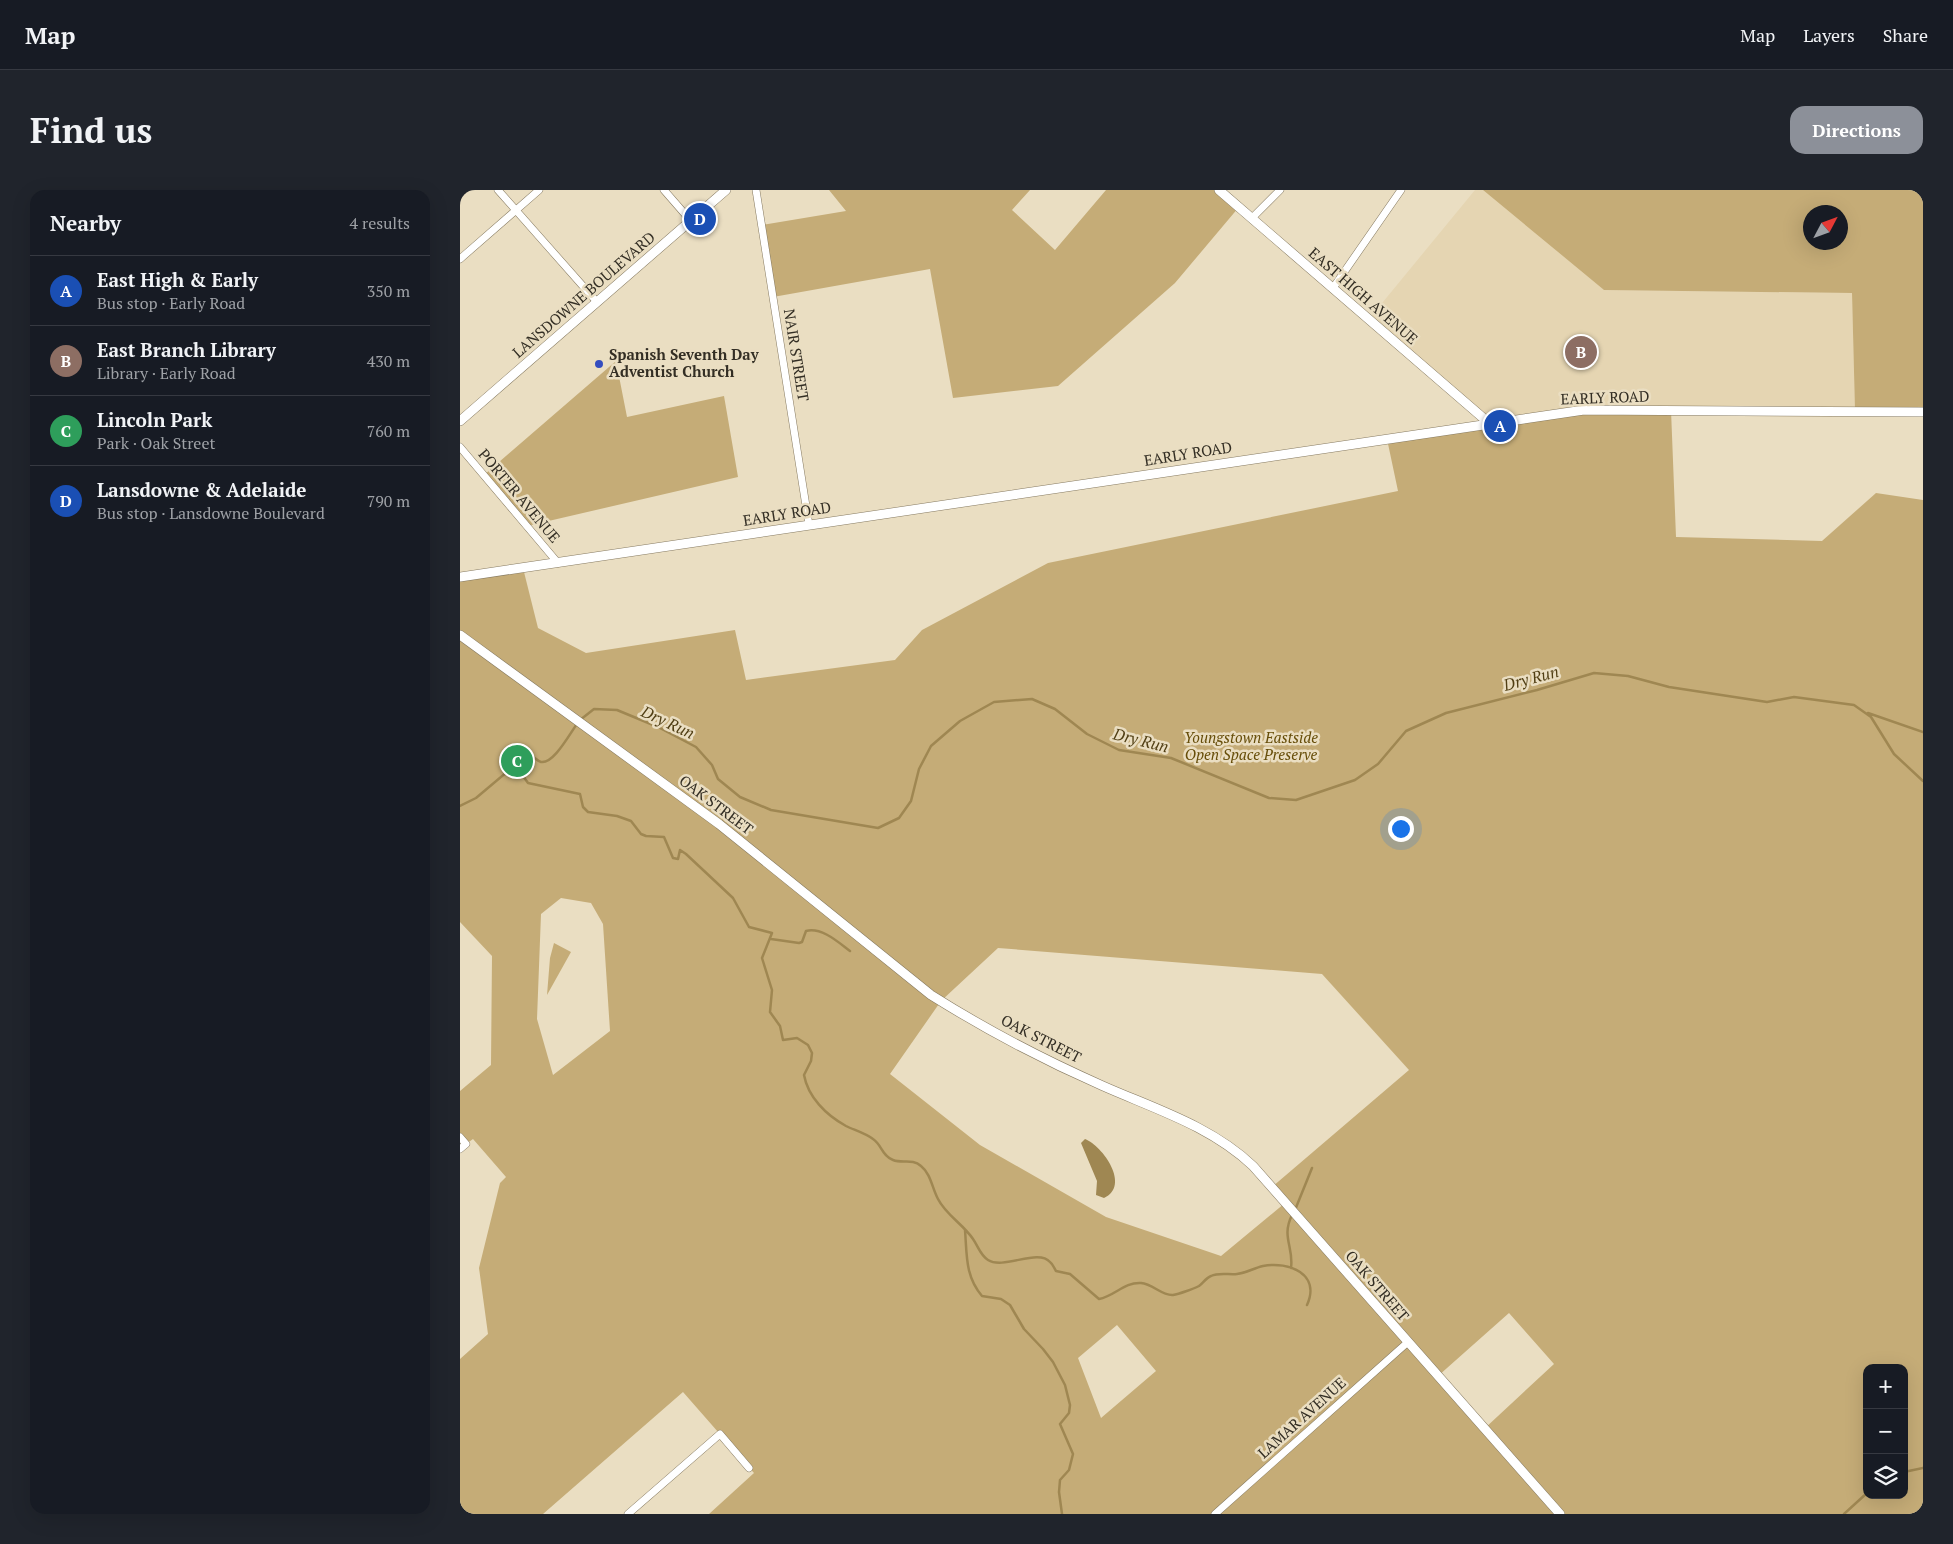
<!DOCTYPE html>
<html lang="en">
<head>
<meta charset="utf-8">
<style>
  :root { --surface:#171b24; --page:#20242c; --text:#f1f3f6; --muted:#9ea1a6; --line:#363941; --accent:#8c9099 }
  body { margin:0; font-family:"PT Serif",serif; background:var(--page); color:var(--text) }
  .controls { position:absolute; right:15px; bottom:15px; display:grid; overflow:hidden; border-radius:10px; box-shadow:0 5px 20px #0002 }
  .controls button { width:45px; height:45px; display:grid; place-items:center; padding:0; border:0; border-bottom:1px solid var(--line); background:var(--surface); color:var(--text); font:25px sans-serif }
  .compass { position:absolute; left:1343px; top:15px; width:45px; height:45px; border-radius:50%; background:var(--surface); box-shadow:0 5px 20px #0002; rotate:49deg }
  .you { position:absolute; left:940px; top:638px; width:18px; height:18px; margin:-12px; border:4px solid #fff; border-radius:50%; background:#1a73e8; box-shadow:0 0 0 8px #1a73e833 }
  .badge { display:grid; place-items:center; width:32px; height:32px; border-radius:50%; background:var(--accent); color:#fff; font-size:16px; font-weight:700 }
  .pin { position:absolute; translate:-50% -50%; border:2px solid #fff; box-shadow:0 1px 5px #0006 }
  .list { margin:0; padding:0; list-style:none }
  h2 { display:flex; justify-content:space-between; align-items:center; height:65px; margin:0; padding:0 20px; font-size:21px }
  h2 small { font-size:16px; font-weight:400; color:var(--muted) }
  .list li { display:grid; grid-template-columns:32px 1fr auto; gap:15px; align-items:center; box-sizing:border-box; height:70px; padding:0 20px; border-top:1px solid var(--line) }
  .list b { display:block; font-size:19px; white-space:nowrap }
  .list p { margin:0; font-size:16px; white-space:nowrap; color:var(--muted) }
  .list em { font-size:16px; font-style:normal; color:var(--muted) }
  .icon { flex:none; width:28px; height:28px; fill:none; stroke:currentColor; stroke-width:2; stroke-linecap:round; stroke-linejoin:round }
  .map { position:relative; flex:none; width:1463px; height:1324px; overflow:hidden; border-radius:15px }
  header { display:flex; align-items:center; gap:30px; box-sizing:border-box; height:70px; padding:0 25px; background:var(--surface); border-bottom:1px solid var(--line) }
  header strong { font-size:24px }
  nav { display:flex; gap:28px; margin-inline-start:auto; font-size:18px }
  .intro { display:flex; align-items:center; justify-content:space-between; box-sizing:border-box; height:120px; padding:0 30px }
  h1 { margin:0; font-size:35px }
  .button { padding:12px 22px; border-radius:15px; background:var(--accent); color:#fff; font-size:18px; font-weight:700 }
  main { display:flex; gap:30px; padding:0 30px }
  aside { flex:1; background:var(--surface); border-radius:15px; box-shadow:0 5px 20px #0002 }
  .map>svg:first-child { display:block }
  .built { fill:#e5d5b2 }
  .green { fill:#c5ac77; fill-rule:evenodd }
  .water { fill:#9f8752 }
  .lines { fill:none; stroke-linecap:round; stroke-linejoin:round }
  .stream { stroke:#9f8752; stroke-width:2.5 }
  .minor-casing { stroke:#867a61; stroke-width:8 }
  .tertiary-casing { stroke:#867a61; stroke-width:10 }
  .minor { stroke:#fff; stroke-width:7 }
  .tertiary { stroke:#fff; stroke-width:9 }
  .poi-dot { fill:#344dbf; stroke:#eadec2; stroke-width:2 }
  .labels { text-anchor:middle; stroke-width:5; stroke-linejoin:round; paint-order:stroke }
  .street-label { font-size:15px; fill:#332e24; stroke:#eadec2 }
  .poi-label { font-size:15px; font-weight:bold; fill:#332e24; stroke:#eadec2; text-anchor:start }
  .park-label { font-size:15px; font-style:italic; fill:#664d08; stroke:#eadec2 }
  .water-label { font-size:16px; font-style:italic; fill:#513f14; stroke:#eadec2 }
</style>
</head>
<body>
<header>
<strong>Map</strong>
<nav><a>Map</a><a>Layers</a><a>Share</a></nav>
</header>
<div class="intro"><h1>Find us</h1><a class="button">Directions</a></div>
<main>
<aside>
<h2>Nearby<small>4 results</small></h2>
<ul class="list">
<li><span class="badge" style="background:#1a4fb4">A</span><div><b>East High &amp; Early</b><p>Bus stop · Early Road</p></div><em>350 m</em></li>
<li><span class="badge" style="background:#8d6e63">B</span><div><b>East Branch Library</b><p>Library · Early Road</p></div><em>430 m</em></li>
<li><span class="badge" style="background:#2e9e5b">C</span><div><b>Lincoln Park</b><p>Park · Oak Street</p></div><em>760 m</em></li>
<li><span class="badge" style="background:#1a4fb4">D</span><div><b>Lansdowne &amp; Adelaide</b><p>Bus stop · Lansdowne Boulevard</p></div><em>790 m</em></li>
</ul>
</aside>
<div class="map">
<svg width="1463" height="1324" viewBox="0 0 1463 1324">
  <rect width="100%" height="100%" fill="#eadec2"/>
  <path class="built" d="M 1015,0 L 1023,0 L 1144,100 L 1392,103 L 1395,221 L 1137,219 L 1029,233 L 909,129 Z"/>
  <path class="green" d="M 369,0 L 570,0 L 552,20 L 595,60 L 646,0 L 759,0 L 779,17 L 715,93 L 598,196 L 493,208 L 470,79 L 313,107 L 302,35 L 386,21 Z
    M 1023,0 L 1463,0 L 1463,222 L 1395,221 L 1392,103 L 1144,100 ZM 1350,22 L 1380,22 L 1380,52 L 1350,52 Z
    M 156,171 L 167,227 L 264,206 L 278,287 L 67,336 L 24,285 Z
    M 1211,220 L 1216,347 L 1362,351 L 1416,303 L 1463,310 L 1463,1324 L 249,1324 L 294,1283 L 223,1202 L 83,1324 L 0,1324 L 0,1169 L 28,1144 L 19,1078 L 40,993 L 46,987 L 13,949 L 6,954 L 0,947 L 0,901 L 31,875 L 32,766 L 0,732 L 0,387 L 63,378 L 78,438 L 126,463 L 275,440 L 286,490 L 435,470 L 462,440 L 588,373 L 938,301 L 927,249 L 1104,222 ZM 101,708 L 131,713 L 143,734 L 150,841 L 93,885 L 77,829 L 81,724 ZM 538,758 L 862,784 L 949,880 L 812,997 L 825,1013 L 761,1066 L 646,1027 L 520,955 L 430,884 L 481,811 ZM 1049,1123 L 1094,1174 L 1024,1239 L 978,1186 ZM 657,1135 L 696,1181 L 641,1228 L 618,1168 ZM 1407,1178 L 1444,1178 L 1444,1305 L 1407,1305 Z
    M 94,753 L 111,762 L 87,805 L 90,768 Z"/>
  <path class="water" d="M 625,949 C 643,956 671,996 644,1008 L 636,1005 L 637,991 L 621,953 Z"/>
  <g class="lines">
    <path class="stream" d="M 1408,523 L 1463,542
      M 120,530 L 134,519 L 157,520 L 198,537 L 236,557 L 252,575 L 258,589 L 280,607 L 311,620 L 418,638 L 439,628 L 451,611 L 459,579 L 471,556 L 500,531 L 534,512 L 572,509 L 595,519 L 627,544 L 659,560 L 711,568 L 809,608 L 836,610 L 895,590 L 918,574 L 946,541 L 986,523 L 1077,500 L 1134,483 L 1168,486 L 1209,497 L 1307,512 L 1334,507 L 1394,515 L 1411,527 L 1434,564 L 1463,591
      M 56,576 L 68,593 L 120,604 L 123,617 L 128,622 L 157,626 L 171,631 L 181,644 L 186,646 L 204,647 L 213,668 L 218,669 L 220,660 L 226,664 L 273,708 L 289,737 L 312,743 L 302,768 L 312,800 L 310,822 L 320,836 L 323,850 L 337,848 L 348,855 L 352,863 L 351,871 L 344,885 C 348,907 366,925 386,936 C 394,940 405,943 413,949 C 422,955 422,966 433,970 C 443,974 452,968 461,976 C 471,984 472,998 478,1009 C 486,1025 503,1034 513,1049 C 518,1056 520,1065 528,1070 C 544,1080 578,1058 590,1072 C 593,1074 594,1078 596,1081 L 610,1084 L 639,1109 C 655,1106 664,1092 681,1093 C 693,1094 702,1106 713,1105 C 719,1104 733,1099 739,1096 C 743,1093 746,1088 751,1086 C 759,1082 769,1085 777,1084 C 786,1083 794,1078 803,1076 C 829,1071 861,1084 847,1115
      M 0,616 L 16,608 L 54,576 L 71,566 C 75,567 77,571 81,572 C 94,574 110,543 117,534
      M 311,749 L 339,753 L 342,752 L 346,741 C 362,737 378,752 390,761
      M 835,1020 L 852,978
      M 505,1040 C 507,1065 505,1086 522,1106 L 541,1109 L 550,1115 L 564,1139 L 583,1159 L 593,1172 L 605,1195 L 610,1215 L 609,1223 L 600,1234 L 613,1264 L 609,1280 L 600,1290 L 599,1302 L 602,1324
      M 831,1078 C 834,1057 821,1047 832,1025
      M 1444,1282 L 1463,1278
      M 1384,1324 L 1407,1303"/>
    <defs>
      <path id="minor" d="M 38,0 L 137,112
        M 204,0 L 231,31
        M 296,0 L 349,335
        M 792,28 L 820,0
        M 0,69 L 79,0
        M 873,98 L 941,0
        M 0,257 L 98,373
        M 0,947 L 6,954 L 0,959
        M 168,1324 L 260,1244 L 289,1278
        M 755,1324 L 948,1152"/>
      <path id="tertiary" d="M 759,0 L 1029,233
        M 0,231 L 266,0
        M 0,387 L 1124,220 L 1463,222
        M 0,445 L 259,634 L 471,805 C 525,839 584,870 643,896 C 695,919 751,936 793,976 L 1100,1324"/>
    </defs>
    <use href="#minor" class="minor-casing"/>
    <use href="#tertiary" class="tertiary-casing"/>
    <use href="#minor" class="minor"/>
    <use href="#tertiary" class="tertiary"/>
  </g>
  <circle class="poi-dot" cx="139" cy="174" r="5"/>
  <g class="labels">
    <g class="street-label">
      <text transform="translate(124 105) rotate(-41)" y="5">LANSDOWNE BOULEVARD</text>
      <text transform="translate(903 106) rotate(41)" y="5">EAST HIGH AVENUE</text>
      <text transform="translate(336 165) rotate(81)" y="5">NAIR STREET</text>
      <text transform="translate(1145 208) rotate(-2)" y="5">EARLY ROAD</text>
      <text transform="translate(728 264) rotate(-9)" y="5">EARLY ROAD</text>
      <text transform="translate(59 306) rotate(50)" y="5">PORTER AVENUE</text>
      <text transform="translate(327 324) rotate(-9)" y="5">EARLY ROAD</text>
      <text transform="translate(256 615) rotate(37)" y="5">OAK STREET</text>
      <text transform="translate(581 849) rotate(27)" y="5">OAK STREET</text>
      <text transform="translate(917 1096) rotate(49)" y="5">OAK STREET</text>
      <text transform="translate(842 1228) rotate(-42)" y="5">LAMAR AVENUE</text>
    </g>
    <g class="poi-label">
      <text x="149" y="170">Spanish Seventh Day<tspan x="149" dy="17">Adventist Church</tspan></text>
    </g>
    <g class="park-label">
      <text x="791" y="553">Youngstown Eastside<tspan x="791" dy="17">Open Space Preserve</tspan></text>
    </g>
    <g class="water-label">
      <text transform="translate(1071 488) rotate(-15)" y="6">Dry Run</text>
      <text transform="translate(208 532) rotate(25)" y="6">Dry Run</text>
      <text transform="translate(681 550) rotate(14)" y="6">Dry Run</text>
    </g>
  </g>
</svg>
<div class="controls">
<button>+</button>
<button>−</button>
<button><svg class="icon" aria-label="layers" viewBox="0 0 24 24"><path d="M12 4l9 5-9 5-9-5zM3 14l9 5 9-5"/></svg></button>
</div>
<svg class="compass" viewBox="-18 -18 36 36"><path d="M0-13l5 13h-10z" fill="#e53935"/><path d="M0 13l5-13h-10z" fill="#9ea1a6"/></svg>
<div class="you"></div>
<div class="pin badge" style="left:1040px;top:236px;background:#1a4fb4">A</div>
<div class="pin badge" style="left:1121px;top:162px;background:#8d6e63">B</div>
<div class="pin badge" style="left:57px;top:571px;background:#2e9e5b">C</div>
<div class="pin badge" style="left:240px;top:29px;background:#1a4fb4">D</div>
</div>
</main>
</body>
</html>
